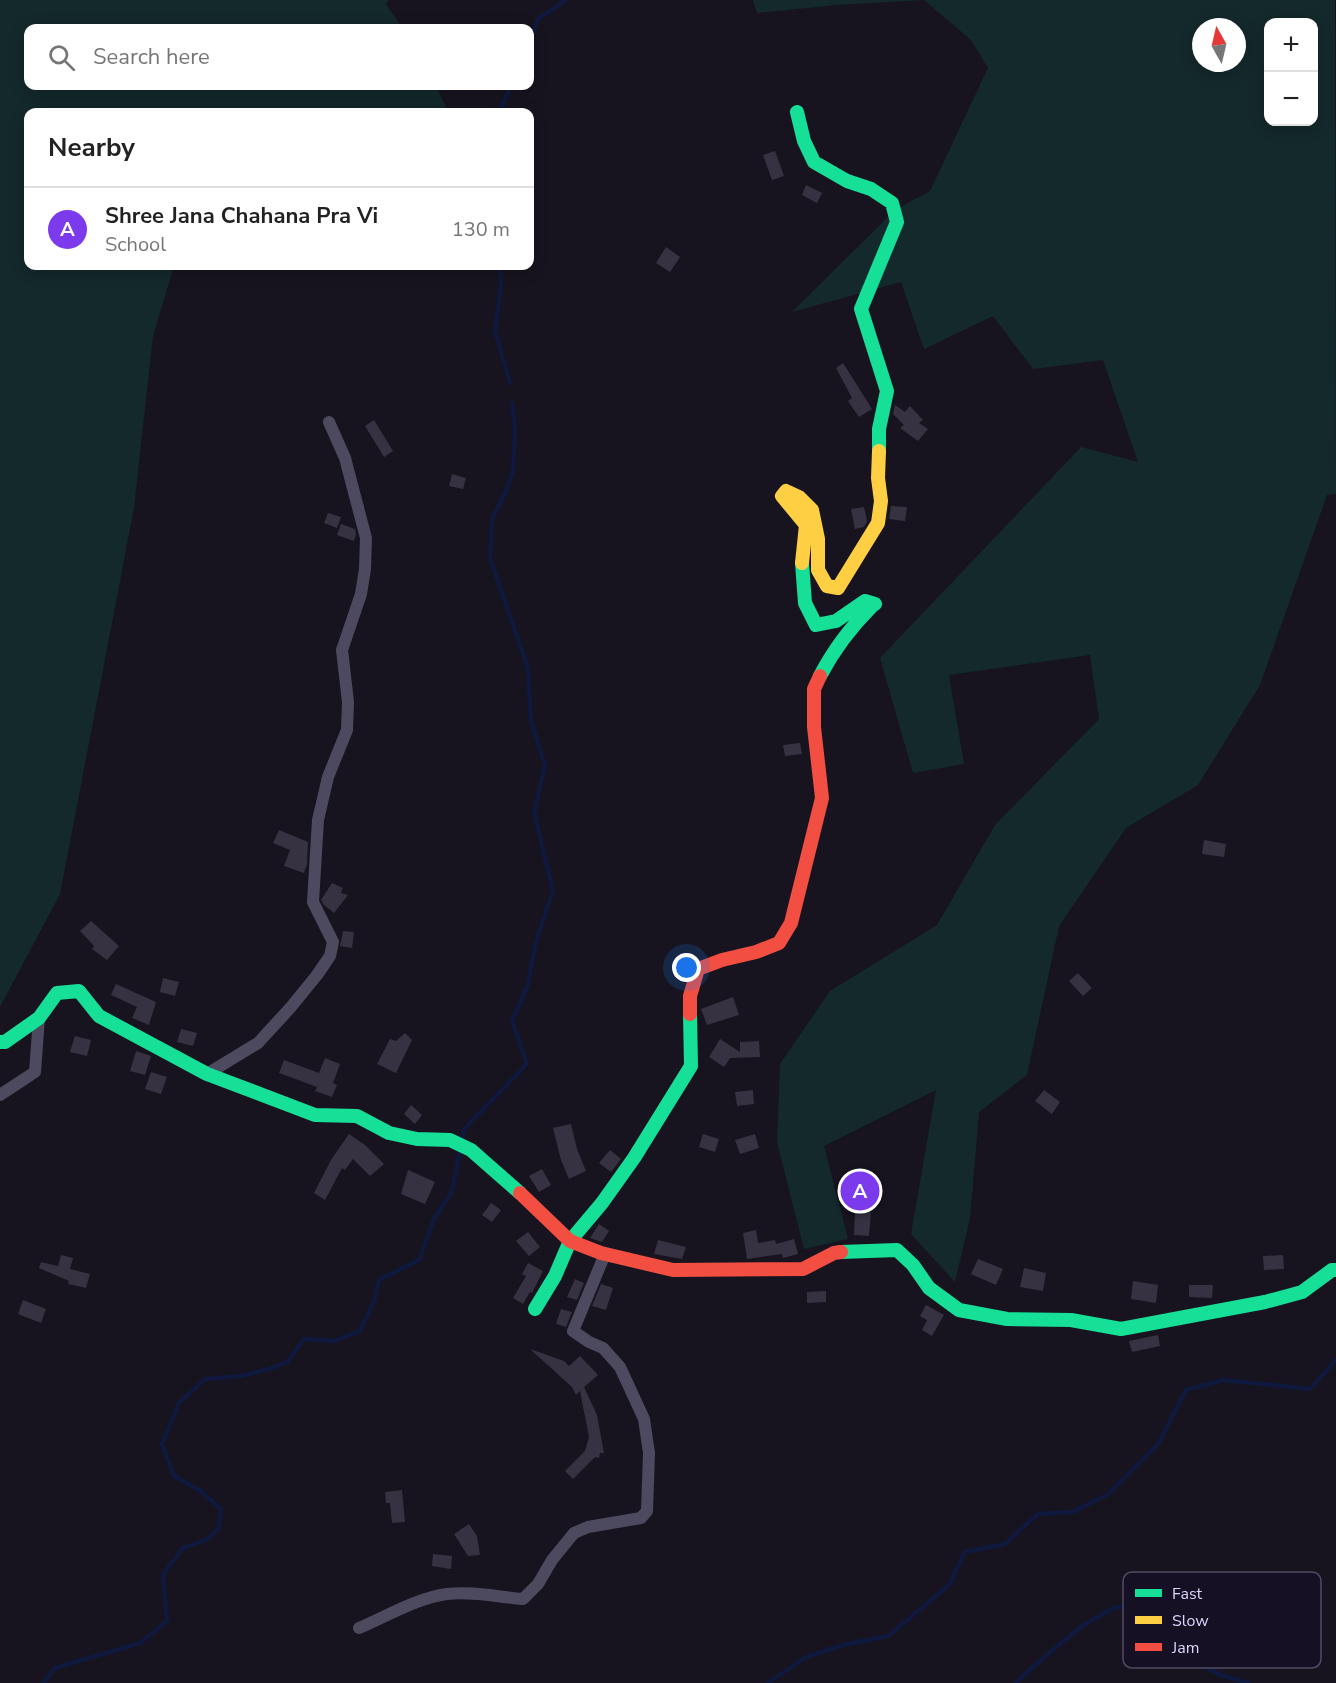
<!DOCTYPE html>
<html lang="en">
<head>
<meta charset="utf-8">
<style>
  :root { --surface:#fff; --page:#f2f2f2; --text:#222; --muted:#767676; --line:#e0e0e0; --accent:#7c3aed }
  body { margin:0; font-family:"Nunito Sans",sans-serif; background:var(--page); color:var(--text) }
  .controls { position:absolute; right:18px; top:18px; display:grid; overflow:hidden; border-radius:12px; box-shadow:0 3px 15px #0003 }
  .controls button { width:54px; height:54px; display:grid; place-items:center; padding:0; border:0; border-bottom:2px solid var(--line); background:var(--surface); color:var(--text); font:30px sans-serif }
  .compass { position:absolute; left:1192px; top:18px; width:54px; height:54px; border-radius:50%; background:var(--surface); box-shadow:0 3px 15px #0003; rotate:352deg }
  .you { position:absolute; left:687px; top:968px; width:21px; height:21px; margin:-15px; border:4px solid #fff; border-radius:50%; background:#1a73e8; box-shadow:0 0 0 9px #1a73e833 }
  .badge { display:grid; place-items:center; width:39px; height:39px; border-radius:50%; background:var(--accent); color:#fff; font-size:20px; font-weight:700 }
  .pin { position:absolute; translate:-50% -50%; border:3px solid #fff; box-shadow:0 2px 6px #0006 }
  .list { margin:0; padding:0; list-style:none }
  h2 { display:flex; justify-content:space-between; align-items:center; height:78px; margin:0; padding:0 24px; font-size:26px }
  h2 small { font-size:20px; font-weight:400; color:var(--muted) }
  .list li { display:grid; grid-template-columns:39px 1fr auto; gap:18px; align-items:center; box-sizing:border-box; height:84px; padding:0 24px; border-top:2px solid var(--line) }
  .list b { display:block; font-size:22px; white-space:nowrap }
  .list p { margin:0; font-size:20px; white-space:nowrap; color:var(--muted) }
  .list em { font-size:20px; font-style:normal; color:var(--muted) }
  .icon { flex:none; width:33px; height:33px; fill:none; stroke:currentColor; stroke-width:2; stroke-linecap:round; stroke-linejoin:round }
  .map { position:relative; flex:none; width:1336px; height:1683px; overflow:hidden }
  .search { position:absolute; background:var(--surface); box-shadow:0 3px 15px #0003; left:24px; top:24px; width:510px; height:66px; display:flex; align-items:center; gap:15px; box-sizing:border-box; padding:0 21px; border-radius:12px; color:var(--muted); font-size:22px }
  .panel { position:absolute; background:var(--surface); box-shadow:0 3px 15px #0003; left:24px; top:108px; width:510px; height:162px; border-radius:12px }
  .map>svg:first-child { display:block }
  .green { fill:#14292c; fill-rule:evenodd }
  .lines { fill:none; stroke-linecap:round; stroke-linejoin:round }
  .stream { stroke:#0e193d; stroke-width:4.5 }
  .building { fill:#363241 }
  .street { stroke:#4d4a5f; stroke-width:12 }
  .fast { stroke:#16e098; stroke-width:14 }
  .slow { stroke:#ffcf43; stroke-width:14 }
  .jam { stroke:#f24e42; stroke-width:14 }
  .key { fill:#151024; stroke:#514b65; stroke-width:1.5 }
  .key-label { font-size:16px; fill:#ddd5fd }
</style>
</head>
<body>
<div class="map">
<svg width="1336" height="1683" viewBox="0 0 1336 1683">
  <rect width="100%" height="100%" fill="#17141f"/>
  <path class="green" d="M 0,0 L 389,0 L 386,4 L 402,28 L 28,28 L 28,86 L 436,86 L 448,112 L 28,112 L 28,266 L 174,266 L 153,336 L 134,508 L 60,894 L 0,1007 Z
    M 753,0 L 1335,0 L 1336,494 L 1327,495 L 1260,685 L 1198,785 L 1126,828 L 1059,926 L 1027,1075 L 979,1112 L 970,1218 L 955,1282 L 911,1234 L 936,1090 L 824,1146 L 848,1239 L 804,1249 L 777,1142 L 780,1064 L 830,991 L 937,925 L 995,825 L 1099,719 L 1090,655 L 949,675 L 964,764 L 913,773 L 880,658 L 1081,447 L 1138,462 L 1103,360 L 1033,369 L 993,316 L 924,349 L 901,282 L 792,312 L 895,210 L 930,191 L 988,68 L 971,40 L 924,0 L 837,5 L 757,13 ZM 1268,22 L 1314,22 L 1314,122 L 1268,122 ZM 1201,27 L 1237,27 L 1237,63 L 1201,63 Z"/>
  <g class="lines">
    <path class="stream" d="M 530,41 L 538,19 L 566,0
      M 499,112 L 511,86
      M 500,266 L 501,285 L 495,331 L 510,383
      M 462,1142 L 464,1129 L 527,1064 L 512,1021 L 527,987 L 536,942 L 553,891 L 534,812 L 545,765 L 531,721 L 528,669 L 490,558 L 492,519 L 506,491 L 513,471 L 515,430 L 512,403
      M 43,1683 L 55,1668 L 140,1643 L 167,1621 L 163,1574 L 183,1548 L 208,1539 L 219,1528 L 221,1509 L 201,1491 L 174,1476 L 162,1444 L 179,1403 L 205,1379 L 241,1376 L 269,1369 L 287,1362 L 304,1339 L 334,1341 L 360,1331 L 374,1302 L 379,1280 L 419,1260 L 434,1219 L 452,1191 L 460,1150
      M 768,1683 L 806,1657 L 843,1645 L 888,1636 L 949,1585 L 965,1552 L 1005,1544 L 1038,1514 L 1072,1512 L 1107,1495 L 1158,1444 L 1186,1390 L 1223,1380 L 1310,1389 L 1336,1360
      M 1016,1683 L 1034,1666 L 1079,1628 L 1115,1607 L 1151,1609 L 1169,1624 L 1191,1632 L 1195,1662 L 1221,1675 L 1248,1683"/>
  </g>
  <path class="building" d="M 775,151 L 784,176 L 772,180 L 763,155 Z
    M 806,185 L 822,193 L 817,203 L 802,195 Z
    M 666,247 L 680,257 L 670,272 L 656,263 Z
    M 843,363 L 872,409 L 859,417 L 848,401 L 852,398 L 836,368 Z
    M 895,405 L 905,412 L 910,406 L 923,420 L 919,423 L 928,429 L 918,441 L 900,428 L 904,425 L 893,414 Z
    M 374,420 L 393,451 L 384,457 L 365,426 Z
    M 452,474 L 466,478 L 463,489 L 449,486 Z
    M 891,506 L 907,507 L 905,521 L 889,519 Z
    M 864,507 L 867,521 L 864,527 L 855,529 L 851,509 Z
    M 328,513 L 341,517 L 337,528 L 324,523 Z
    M 341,524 L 355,529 L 356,534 L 354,541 L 337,535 Z
    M 800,743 L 802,754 L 785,756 L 783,745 Z
    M 279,830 L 308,842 L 307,864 L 304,873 L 284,866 L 290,850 L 273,843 Z
    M 1204,840 L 1226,844 L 1224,857 L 1202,854 Z
    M 332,883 L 343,888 L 341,893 L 348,895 L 334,913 L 324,905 L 321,900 Z
    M 91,921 L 119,946 L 107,960 L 92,949 L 94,946 L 80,931 Z
    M 343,931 L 354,932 L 352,948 L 340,946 Z
    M 1078,973 L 1092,988 L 1083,996 L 1069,981 Z
    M 163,978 L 179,982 L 175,996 L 160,992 Z
    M 116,984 L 156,1002 L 149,1025 L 132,1018 L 137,1007 L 111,995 Z
    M 733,997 L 739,1015 L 707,1025 L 701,1009 Z
    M 181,1029 L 197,1033 L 193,1046 L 177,1042 Z
    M 405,1033 L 412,1040 L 396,1073 L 377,1064 L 390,1039 L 396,1041 Z
    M 75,1036 L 91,1040 L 87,1056 L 70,1052 Z
    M 720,1039 L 740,1052 L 740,1042 L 759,1041 L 760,1057 L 730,1058 L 724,1067 L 709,1057 Z
    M 136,1051 L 151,1056 L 145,1075 L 130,1071 Z
    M 325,1058 L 340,1064 L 333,1083 L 337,1085 L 332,1097 L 315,1091 L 317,1087 L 279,1073 L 284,1060 L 319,1073 Z
    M 151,1072 L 167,1077 L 161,1094 L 145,1089 Z
    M 753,1090 L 754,1104 L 737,1106 L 735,1092 Z
    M 1044,1090 L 1060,1102 L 1052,1114 L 1035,1101 Z
    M 411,1105 L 422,1115 L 415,1124 L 404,1114 Z
    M 571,1124 L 577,1149 L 586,1171 L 569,1179 L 561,1160 L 553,1128 Z
    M 349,1134 L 365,1145 L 384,1164 L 370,1176 L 353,1159 L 345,1170 L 342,1168 L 325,1200 L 314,1193 L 331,1160 Z
    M 703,1134 L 719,1139 L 715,1152 L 699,1147 Z
    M 755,1134 L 759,1148 L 740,1154 L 735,1140 Z
    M 610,1150 L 621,1159 L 611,1172 L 599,1163 Z
    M 542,1169 L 551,1185 L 539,1192 L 529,1176 Z
    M 408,1170 L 435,1182 L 425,1204 L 401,1194 Z
    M 491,1203 L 501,1210 L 492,1222 L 482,1215 Z
    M 855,1211 L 871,1212 L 869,1236 L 854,1235 Z
    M 599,1224 L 609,1231 L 602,1242 L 590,1238 Z
    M 756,1230 L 758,1243 L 775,1240 L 776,1244 L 794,1239 L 798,1254 L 783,1258 L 782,1254 L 747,1259 L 743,1233 Z
    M 528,1232 L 540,1247 L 529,1256 L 516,1241 Z
    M 658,1240 L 686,1247 L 682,1259 L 654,1254 Z
    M 61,1255 L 73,1258 L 70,1269 L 90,1274 L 86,1288 L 68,1284 L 69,1281 L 39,1268 L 41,1262 L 58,1266 Z
    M 1283,1255 L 1284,1269 L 1264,1270 L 1263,1256 Z
    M 978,1259 L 1003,1269 L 996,1285 L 971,1274 Z
    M 528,1263 L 543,1271 L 532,1293 L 530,1292 L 523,1304 L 513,1298 L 526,1276 L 522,1274 Z
    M 1024,1268 L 1046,1273 L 1043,1291 L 1020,1287 Z
    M 575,1279 L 584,1283 L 577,1300 L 567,1297 Z
    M 1133,1281 L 1158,1285 L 1156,1303 L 1131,1299 Z
    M 601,1284 L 613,1288 L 606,1310 L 592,1306 Z
    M 1189,1285 L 1213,1285 L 1212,1298 L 1189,1297 Z
    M 826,1291 L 826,1302 L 807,1303 L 807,1292 Z
    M 23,1300 L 46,1309 L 41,1323 L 18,1314 Z
    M 926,1305 L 944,1315 L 932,1336 L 922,1330 L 927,1320 L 920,1316 Z
    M 561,1309 L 572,1312 L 566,1327 L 556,1324 Z
    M 1158,1335 L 1160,1346 L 1132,1352 L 1129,1341 Z
    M 530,1349 L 564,1361 L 569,1366 L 580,1356 L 598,1375 L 584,1387 L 597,1415 L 604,1453 L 600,1453 L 599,1458 L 595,1457 L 573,1479 L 565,1471 L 585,1451 L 589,1437 L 580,1391 L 576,1395 L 572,1387 Z
    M 402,1490 L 405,1522 L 392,1523 L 390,1503 L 386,1503 L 385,1492 Z
    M 469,1524 L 477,1536 L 480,1555 L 468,1556 L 454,1534 Z
    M 433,1554 L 452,1556 L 451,1569 L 432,1566 Z"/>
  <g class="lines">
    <path class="street" d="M 207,1074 L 258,1043 L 291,1007 L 317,975 L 330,956 L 333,942 L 313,902 L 318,820 L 328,777 L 347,730 L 348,702 L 342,650 L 361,594 L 365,569 L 366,538 L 345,458 L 329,422
      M 0,1095 L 35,1072 L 39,1018
      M 359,1628 C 387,1616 417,1598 447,1594 C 472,1591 498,1597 523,1599 L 538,1584 L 552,1560 L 574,1533 L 588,1527 L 641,1518 L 647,1511 L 649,1453 L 644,1419 L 620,1367 L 603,1348 L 589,1342 L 573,1331 L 605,1254"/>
    <path class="fast" d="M 797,112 L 804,141 L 814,162 L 847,181 L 871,189 L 892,203 L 897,222 L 861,309 L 887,391 L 879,429 L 879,451
      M 802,563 L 805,603 L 816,625 L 836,621 L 865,601 L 875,604
      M 820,676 C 834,649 850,628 872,606
      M 0,1042 L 5,1042 L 39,1018 L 57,993 L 79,991 L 99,1016 L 207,1074 L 315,1115 L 357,1116 L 389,1133 L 417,1139 L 450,1140 L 471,1150 L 520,1193
      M 841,1252 L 897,1250 L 913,1265 L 929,1288 L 959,1310 L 1007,1319 L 1071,1320 L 1121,1329 L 1265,1302 L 1302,1292 L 1332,1270 L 1336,1270
      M 535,1309 L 555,1276 L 570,1241 L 602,1203 L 634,1158 L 691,1066 L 690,1014"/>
    <path class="slow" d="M 802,563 L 806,525 L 782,496 L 786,491 L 799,497 L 812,510 L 818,539 L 818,570 L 827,586 L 838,588 L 878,523 L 881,501 L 878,478 L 879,451"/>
    <path class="jam" d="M 690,1014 L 690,996 L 698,969 L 722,960 L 756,952 L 779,943 L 791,923 L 822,798 L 814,727 L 814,689 L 820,676
      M 520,1193 L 570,1241 L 601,1253 L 673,1270 L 803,1269 L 834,1253 L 841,1252"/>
  </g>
  <rect x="1123" y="1572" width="198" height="96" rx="9" class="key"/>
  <rect x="1135" y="1589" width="27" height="8" fill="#16e098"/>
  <rect x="1135" y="1616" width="27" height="8" fill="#ffcf43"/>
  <rect x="1135" y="1643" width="27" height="8" fill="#f24e42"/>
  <g class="key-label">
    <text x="1172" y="1599">Fast</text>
    <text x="1172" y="1626">Slow</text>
    <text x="1172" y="1653">Jam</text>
  </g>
</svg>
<div class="controls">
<button>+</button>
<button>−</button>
</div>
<svg class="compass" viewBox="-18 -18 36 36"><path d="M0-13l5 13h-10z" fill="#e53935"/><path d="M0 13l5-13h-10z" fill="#767676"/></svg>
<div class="you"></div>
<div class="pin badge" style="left:860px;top:1191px">A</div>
<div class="search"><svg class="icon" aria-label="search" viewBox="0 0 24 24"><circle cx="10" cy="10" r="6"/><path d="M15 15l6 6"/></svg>Search here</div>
<section class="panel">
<h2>Nearby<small></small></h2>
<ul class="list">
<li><span class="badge">A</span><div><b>Shree Jana Chahana Pra Vi</b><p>School</p></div><em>130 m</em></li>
</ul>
</section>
</div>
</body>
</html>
